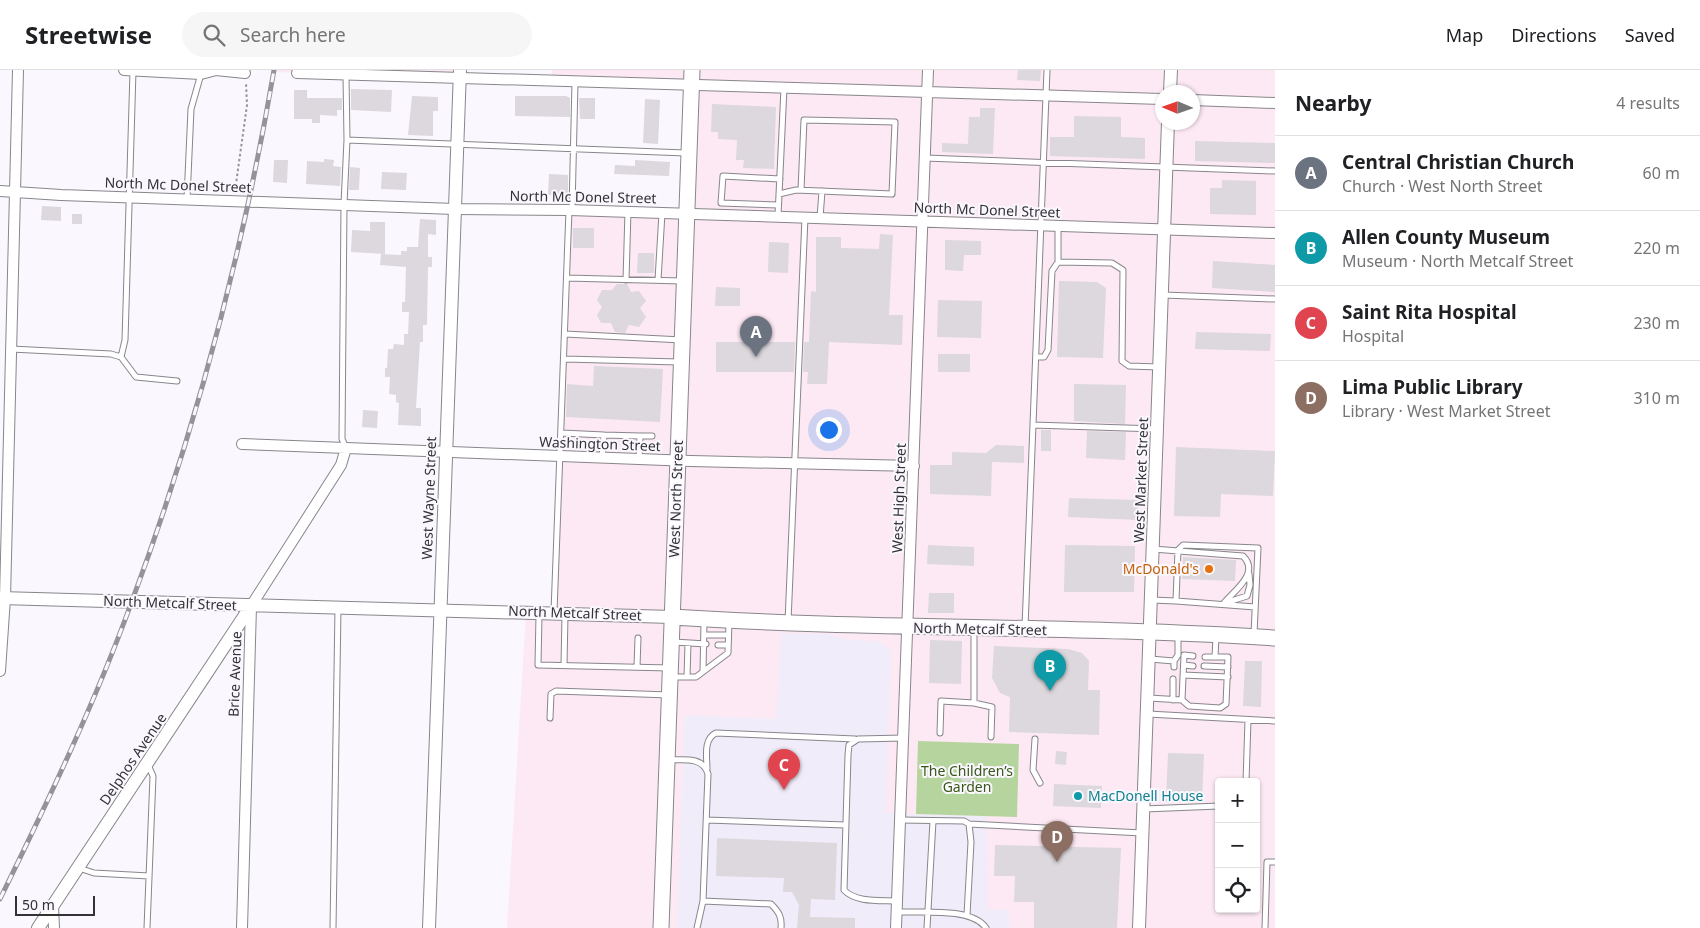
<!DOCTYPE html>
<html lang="en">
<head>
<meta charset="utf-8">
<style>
  :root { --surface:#fff; --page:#f6f6f6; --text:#202124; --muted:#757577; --line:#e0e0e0; --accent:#bd2e31 }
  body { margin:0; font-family:"Noto Sans",sans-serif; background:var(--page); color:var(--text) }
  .controls { position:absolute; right:15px; bottom:15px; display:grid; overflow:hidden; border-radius:5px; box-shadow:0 1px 4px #0004 }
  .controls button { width:45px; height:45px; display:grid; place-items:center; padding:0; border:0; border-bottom:1px solid var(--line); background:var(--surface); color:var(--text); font:25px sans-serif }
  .compass { position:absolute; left:1155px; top:15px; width:45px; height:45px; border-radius:50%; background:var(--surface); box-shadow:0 1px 4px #0004; rotate:272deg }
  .scale { position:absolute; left:15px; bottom:12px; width:80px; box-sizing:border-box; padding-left:5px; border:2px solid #333234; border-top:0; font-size:14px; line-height:18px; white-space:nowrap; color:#333234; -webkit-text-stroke:4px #faf8fe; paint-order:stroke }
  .you { position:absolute; left:828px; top:359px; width:18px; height:18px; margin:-12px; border:4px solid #fff; border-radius:50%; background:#1a73e8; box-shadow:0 0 0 8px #1a73e833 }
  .badge { display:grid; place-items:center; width:32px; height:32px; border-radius:50%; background:var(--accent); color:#fff; font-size:16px; font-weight:700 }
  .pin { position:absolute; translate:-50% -41px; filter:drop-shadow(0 1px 2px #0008) }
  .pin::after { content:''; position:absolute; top:26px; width:18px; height:15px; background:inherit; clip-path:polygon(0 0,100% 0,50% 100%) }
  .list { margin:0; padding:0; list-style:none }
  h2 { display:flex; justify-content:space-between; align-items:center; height:65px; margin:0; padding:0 20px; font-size:21px }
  h2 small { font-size:16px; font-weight:400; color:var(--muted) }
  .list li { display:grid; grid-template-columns:32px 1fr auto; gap:15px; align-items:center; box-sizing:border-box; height:75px; padding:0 20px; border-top:1px solid var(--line) }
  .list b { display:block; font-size:19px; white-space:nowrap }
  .list p { margin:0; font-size:16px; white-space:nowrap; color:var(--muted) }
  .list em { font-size:16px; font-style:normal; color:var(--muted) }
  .icon { flex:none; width:28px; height:28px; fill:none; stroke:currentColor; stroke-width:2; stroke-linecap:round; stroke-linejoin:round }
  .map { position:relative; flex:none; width:1275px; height:858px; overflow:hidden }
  header { display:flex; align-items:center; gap:30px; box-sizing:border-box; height:70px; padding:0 25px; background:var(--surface); border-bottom:1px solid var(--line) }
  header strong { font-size:24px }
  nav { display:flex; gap:28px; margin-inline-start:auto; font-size:18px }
  .search { width:350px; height:45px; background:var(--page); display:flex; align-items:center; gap:12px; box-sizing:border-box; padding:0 18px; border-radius:28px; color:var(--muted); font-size:19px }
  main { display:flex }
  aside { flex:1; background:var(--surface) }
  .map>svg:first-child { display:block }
  .commercial { fill:#fde9f3; fill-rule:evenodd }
  .built { fill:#f1ecf9 }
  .green { fill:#b6d49e }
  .building { fill:#dcd8dd }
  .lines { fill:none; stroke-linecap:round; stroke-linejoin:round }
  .service-casing { stroke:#88868b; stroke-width:7 }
  .minor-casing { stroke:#88868b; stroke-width:12 }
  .tertiary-casing { stroke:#88868b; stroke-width:14 }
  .secondary-casing { stroke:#88868b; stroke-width:17 }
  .path { stroke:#949397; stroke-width:2; stroke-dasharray:2.5 2.5; stroke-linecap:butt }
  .service { stroke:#fff; stroke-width:5 }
  .minor { stroke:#fff; stroke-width:10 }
  .tertiary { stroke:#fff; stroke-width:12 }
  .secondary { stroke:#fff; stroke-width:15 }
  .rail-casing { stroke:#959397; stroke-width:5 }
  .rail { stroke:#faf8fe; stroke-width:3; stroke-dasharray:9; stroke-linecap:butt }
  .food-dot { fill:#e8710a; stroke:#faf8fe; stroke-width:2 }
  .culture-dot { fill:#0f9aa8; stroke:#faf8fe; stroke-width:2 }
  .labels { text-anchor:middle; stroke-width:4; stroke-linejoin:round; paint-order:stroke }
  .street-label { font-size:14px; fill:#333234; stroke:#faf8fe }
  .food-label { font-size:14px; fill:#c56008; stroke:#faf8fe; text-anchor:end }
  .park-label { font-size:14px; fill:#395719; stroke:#faf8fe }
  .culture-label { font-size:14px; fill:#0d838f; stroke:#faf8fe; text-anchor:start }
</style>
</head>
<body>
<header>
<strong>Streetwise</strong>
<div class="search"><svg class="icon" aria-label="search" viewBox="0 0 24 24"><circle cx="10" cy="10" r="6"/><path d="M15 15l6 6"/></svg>Search here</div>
<nav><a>Map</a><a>Directions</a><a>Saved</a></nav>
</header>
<main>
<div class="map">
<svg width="1275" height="858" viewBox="0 0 1275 858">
  <rect width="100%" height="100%" fill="#faf8fe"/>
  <path class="commercial" d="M 274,0 L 460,0 L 460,8 L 273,2 Z
    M 552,0 L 1275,0 L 1275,858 L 507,858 L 526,542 L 552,542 L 557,386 L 569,140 L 686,143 L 691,15 L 551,10 ZM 1162,22 L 1192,22 L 1192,52 L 1162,52 ZM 1219,712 L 1256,712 L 1256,839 L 1219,839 Z"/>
  <path class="built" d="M 781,563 L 827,564 L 850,570 L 875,571 L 882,573 L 891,581 L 886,743 L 987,746 L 988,839 L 1009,840 L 1010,858 L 677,858 L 685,645 L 776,649 Z"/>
  <path class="green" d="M 918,671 L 1019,674 L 1017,747 L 916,744 Z"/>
  <path class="building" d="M 1018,0 L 1041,0 L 1040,11 L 1017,10 Z
    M 351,19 L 392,20 L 391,42 L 351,40 Z
    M 294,20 L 307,20 L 307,28 L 342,28 L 342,40 L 337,40 L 337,46 L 320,45 L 320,53 L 312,53 L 312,49 L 294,49 Z
    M 412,26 L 438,27 L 438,41 L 433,41 L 433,66 L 408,65 Z
    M 515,26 L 566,26 L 570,28 L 570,47 L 515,46 Z
    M 579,28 L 595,28 L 595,49 L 580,49 Z
    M 645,29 L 660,30 L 658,74 L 643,73 Z
    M 712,34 L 776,37 L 774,99 L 743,98 L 744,90 L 736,90 L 737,70 L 718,69 L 718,62 L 711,62 Z
    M 980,38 L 995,38 L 993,84 L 942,82 L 942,73 L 968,74 L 969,47 L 980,47 Z
    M 1074,46 L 1121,47 L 1121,67 L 1145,68 L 1145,89 L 1050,86 L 1050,67 L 1074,67 Z
    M 1195,71 L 1275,73 L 1275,93 L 1195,91 Z
    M 324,89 L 334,90 L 333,96 L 341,97 L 340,116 L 306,114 L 307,91 L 324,92 Z
    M 274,90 L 288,90 L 287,113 L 273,112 Z
    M 635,90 L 670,92 L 669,106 L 614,104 L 615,95 L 635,96 Z
    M 350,97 L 360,98 L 359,120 L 349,120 Z
    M 382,102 L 407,103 L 406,120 L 381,119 Z
    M 549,104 L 568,105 L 568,126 L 548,125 Z
    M 1222,110 L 1256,111 L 1256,145 L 1210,144 L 1210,118 L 1222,118 Z
    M 42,136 L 61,137 L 61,151 L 41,150 Z
    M 72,144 L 82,144 L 82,154 L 72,154 Z
    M 420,149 L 436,150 L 436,165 L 428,164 L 428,187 L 432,187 L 432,197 L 428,197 L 427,255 L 423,255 L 423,272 L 420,272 L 416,338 L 421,338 L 421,356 L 398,355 L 399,333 L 396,332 L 396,325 L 389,324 L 390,307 L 385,307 L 385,298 L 387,298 L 388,279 L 393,279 L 394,274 L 404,275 L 404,264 L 408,264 L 409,242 L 402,242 L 402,232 L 405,232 L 406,197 L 380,195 L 381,184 L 401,185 L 401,181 L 407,181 L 407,177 L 418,177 Z
    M 370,152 L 385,152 L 385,184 L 351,182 L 352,160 L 370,161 Z
    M 573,158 L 594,158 L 594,178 L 573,178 Z
    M 880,164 L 893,165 L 889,245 L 903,245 L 902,275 L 829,272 L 827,314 L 807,314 L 808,302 L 803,302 L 804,272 L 809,272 L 811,221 L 816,222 L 816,167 L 841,167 L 841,178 L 879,179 Z
    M 945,170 L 981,171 L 981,185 L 964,185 L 963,201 L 945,200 Z
    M 769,172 L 789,173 L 788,203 L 768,202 Z
    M 638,183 L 654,183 L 654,203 L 637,203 Z
    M 1213,191 L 1275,195 L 1275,222 L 1212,218 Z
    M 1059,211 L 1097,212 L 1106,218 L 1103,288 L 1057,287 Z
    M 617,214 L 627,214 L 631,222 L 639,221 L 646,231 L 640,238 L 646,247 L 639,257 L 629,255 L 625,263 L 615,262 L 611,253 L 601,253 L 597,245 L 602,237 L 597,230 L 602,220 L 612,220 Z
    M 716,217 L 740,218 L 740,236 L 715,236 Z
    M 938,230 L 982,231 L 981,268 L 937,267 Z
    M 1196,262 L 1271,264 L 1270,281 L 1195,279 Z
    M 716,272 L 795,272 L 794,302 L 716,302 Z
    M 938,284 L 970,284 L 970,302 L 938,302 Z
    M 594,296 L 663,299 L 660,352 L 566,347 L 567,314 L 593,316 Z
    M 1074,314 L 1126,315 L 1125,354 L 1074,351 Z
    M 363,340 L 378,341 L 377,358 L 362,357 Z
    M 1041,360 L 1051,360 L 1051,381 L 1041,381 Z
    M 1087,361 L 1126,362 L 1125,390 L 1086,388 Z
    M 996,375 L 1024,376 L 1024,393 L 992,392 L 991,426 L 930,424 L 930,395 L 952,395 L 952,382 L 986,383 Z
    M 1176,377 L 1275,381 L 1273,426 L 1221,424 L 1220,447 L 1174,446 Z
    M 1069,428 L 1139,430 L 1138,450 L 1068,447 Z
    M 928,475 L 974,477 L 974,496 L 927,494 Z
    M 1065,475 L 1135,476 L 1134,522 L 1064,522 Z
    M 1183,487 L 1236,490 L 1235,511 L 1182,509 Z
    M 929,523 L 954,523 L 954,543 L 928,543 Z
    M 930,570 L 962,571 L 961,614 L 929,613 Z
    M 994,576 L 1068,579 L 1082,583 L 1089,591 L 1088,620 L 1100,620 L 1099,665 L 1009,662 L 1010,627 L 1000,623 L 992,608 Z
    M 1245,591 L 1262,591 L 1261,637 L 1243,636 Z
    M 1056,681 L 1067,682 L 1066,695 L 1055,694 Z
    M 1168,683 L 1204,684 L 1202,732 L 1166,732 Z
    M960 706a6 6 0 1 1 12 0a6 6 0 1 1-12 0Z
    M 1054,714 L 1102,716 L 1101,738 L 1053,736 Z
    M 717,768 L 837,773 L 835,830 L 811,829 L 810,847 L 855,848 L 855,858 L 797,858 L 799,835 L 792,822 L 783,822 L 784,808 L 716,806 Z
    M 995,775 L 1121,778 L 1117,858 L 1034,858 L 1034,832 L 1014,832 L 1015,806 L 994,806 Z"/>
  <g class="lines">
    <defs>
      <path id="service" d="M 347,70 L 686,83
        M 925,88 L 1275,101
        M 779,124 L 796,120 L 892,124 L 895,52 L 804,50 L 801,120
        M 187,129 L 191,39 L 201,4
        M 778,135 L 721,133 L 723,106 L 780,109
        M 572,140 L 575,12
        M 778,146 L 784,18
        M 820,148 L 822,121
        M 1058,192 L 1058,156
        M 567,208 L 682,211
        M 626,210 L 628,141
        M 658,210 L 662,143
        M 1163,225 L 1275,229
        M 565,264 L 682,270
        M 11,279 L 111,284 L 121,287 L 136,307 L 177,311
        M 121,287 L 125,270 L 133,1
        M 1036,287 L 1044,287 L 1048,280 L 1052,201 L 1058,192 L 1112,193 L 1123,200 L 1122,291 L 1129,296 L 1159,297
        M 565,289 L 679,292
        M 1033,355 L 1157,359
        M 562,363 L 604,365
        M 640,366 L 652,366
        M 346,378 L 342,369 L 344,134 L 347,70 L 346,5
        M 602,388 L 604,365 L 640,366 L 639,389
        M 1153,479 L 1243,486 C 1260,503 1235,520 1224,533
        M 1152,530 L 1176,531
        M 1225,533 L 1247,526 L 1250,515 L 1249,504
        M 554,542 L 569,140
        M 539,545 L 538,595 L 670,598
        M 788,552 L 805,147
        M 1025,557 L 1047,0
        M 974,558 L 974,633 L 992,637 L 991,667
        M 1254,564 L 1258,478 L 1183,475 L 1178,480 L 1176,531 L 1255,537
        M 704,565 L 728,565
        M 674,572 L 706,574
        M 718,575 L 728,575
        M 1215,587 L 1216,567
        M 1150,589 L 1174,591 L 1174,597
        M 1174,591 L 1178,585 L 1178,565
        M 564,595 L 565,545
        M 1184,595 L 1193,596
        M 1204,596 L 1228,597
        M 637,597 L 638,568
        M 703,601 L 704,552
        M 1183,605 L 1228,607
        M 673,607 L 696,607 L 728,583 L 729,552
        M 687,607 L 688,573
        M 1149,628 L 1182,630 L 1184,585 L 1193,586
        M 1173,630 L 1173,609
        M 1182,630 L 1189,636 L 1220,638 L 1226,634 L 1228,587 L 1205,587
        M 1148,644 L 1275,651
        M 550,648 L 551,624 L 556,621 L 669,625
        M 940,663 L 941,631 L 974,633
        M 1035,669 L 1033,700 L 1040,713
        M 668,690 C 683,690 703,686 708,704 L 703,831 L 697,858
        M 707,699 C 707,687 703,669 716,663 L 855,669
        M 1246,712 L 1248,650
        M 1144,739 L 1219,736
        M 707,750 L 845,755
        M 901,750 L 964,751 L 969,754 L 971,772 L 967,845
        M 969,754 L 1142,763
        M 79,798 L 94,803 L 149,806
        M 703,831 L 771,834 C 779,842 782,847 781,858
        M 897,831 C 881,830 856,833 844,820 L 848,685 L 849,675 L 858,669 L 904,668
        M 897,842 C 920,843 972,837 986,858
        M 147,858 L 153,706 L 148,695
        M 333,858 L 338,538
        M 927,858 L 933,751
        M 1265,858 L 1267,792 L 1275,792"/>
      <path id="minor" d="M 124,0 L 201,4 L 216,0 L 245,3
        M 297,3 L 1162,29
        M 1192,30 L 1275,33
        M 0,121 L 61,125 L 455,139 L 569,140 L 1275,163
        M 242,374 L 691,391 L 914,396
        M 0,601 L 5,528 L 18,0
        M 53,836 L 54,858
        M 242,858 L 251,536 L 341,395 L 346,378
        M 896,858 L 928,0"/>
      <path id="tertiary" d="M 1170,22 L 1171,0
        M 0,528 L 672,547
        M 38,858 L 251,536
        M 429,858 L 460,0
        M 1139,858 L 1168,52"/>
      <path id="secondary" d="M 672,547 C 873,560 1074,555 1275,568
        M 661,858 L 692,0"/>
    </defs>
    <use href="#service" class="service-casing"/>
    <use href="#minor" class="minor-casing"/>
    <use href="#tertiary" class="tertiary-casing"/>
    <use href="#secondary" class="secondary-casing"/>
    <path class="path" d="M 235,121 L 247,35 L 246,12"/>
    <use href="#service" class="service"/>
    <use href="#minor" class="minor"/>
    <use href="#tertiary" class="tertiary"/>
    <use href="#secondary" class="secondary"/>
    <defs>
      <path id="rail" d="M 0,829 C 48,731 95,633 132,531 C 196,359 243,181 274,0"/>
    </defs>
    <use href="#rail" class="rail-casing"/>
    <use href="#rail" class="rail"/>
  </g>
  <circle class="food-dot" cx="1209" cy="499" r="5"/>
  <circle class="culture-dot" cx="1078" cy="726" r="5"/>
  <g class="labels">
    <g class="street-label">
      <text transform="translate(178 115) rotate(2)" y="5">North Mc Donel Street</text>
      <text transform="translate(583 127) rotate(1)" y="5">North Mc Donel Street</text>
      <text transform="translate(987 140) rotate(2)" y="5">North Mc Donel Street</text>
      <text transform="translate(600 374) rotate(2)" y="5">Washington Street</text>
      <text transform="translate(1141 410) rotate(-88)" y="5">West Market Street</text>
      <text transform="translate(429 428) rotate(-88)" y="5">West Wayne Street</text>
      <text transform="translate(899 428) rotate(-88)" y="5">West High Street</text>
      <text transform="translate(676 429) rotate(-88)" y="5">West North Street</text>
      <text transform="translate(170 533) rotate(2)" y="5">North Metcalf Street</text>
      <text transform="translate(575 543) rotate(2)" y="5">North Metcalf Street</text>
      <text transform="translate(980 559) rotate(1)" y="5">North Metcalf Street</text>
      <text transform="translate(235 604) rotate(-88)" y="5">Brice Avenue</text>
      <text transform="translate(133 689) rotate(-56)" y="5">Delphos Avenue</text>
    </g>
    <g class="food-label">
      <text x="1199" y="504">McDonald's</text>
    </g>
    <g class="park-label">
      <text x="967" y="706">The Children’s<tspan x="967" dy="16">Garden</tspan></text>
    </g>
    <g class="culture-label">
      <text x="1088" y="731">MacDonell House</text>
    </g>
  </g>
</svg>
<div class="controls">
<button>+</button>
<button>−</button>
<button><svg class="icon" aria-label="locate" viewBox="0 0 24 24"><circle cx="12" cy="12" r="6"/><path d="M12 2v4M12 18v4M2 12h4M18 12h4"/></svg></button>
</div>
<svg class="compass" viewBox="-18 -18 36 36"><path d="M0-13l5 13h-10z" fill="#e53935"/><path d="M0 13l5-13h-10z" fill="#757577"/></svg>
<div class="scale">50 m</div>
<div class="you"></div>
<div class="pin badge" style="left:756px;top:287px;background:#6b7280">A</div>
<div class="pin badge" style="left:1050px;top:621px;background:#0f9aa8">B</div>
<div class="pin badge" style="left:784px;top:720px;background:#e0444e">C</div>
<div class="pin badge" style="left:1057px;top:792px;background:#8d6e63">D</div>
</div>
<aside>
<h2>Nearby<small>4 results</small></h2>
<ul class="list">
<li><span class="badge" style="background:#6b7280">A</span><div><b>Central Christian Church</b><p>Church · West North Street</p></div><em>60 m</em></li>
<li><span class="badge" style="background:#0f9aa8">B</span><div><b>Allen County Museum</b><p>Museum · North Metcalf Street</p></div><em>220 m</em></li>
<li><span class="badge" style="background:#e0444e">C</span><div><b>Saint Rita Hospital</b><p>Hospital</p></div><em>230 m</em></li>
<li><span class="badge" style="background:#8d6e63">D</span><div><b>Lima Public Library</b><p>Library · West Market Street</p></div><em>310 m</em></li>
</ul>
</aside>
</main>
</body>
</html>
